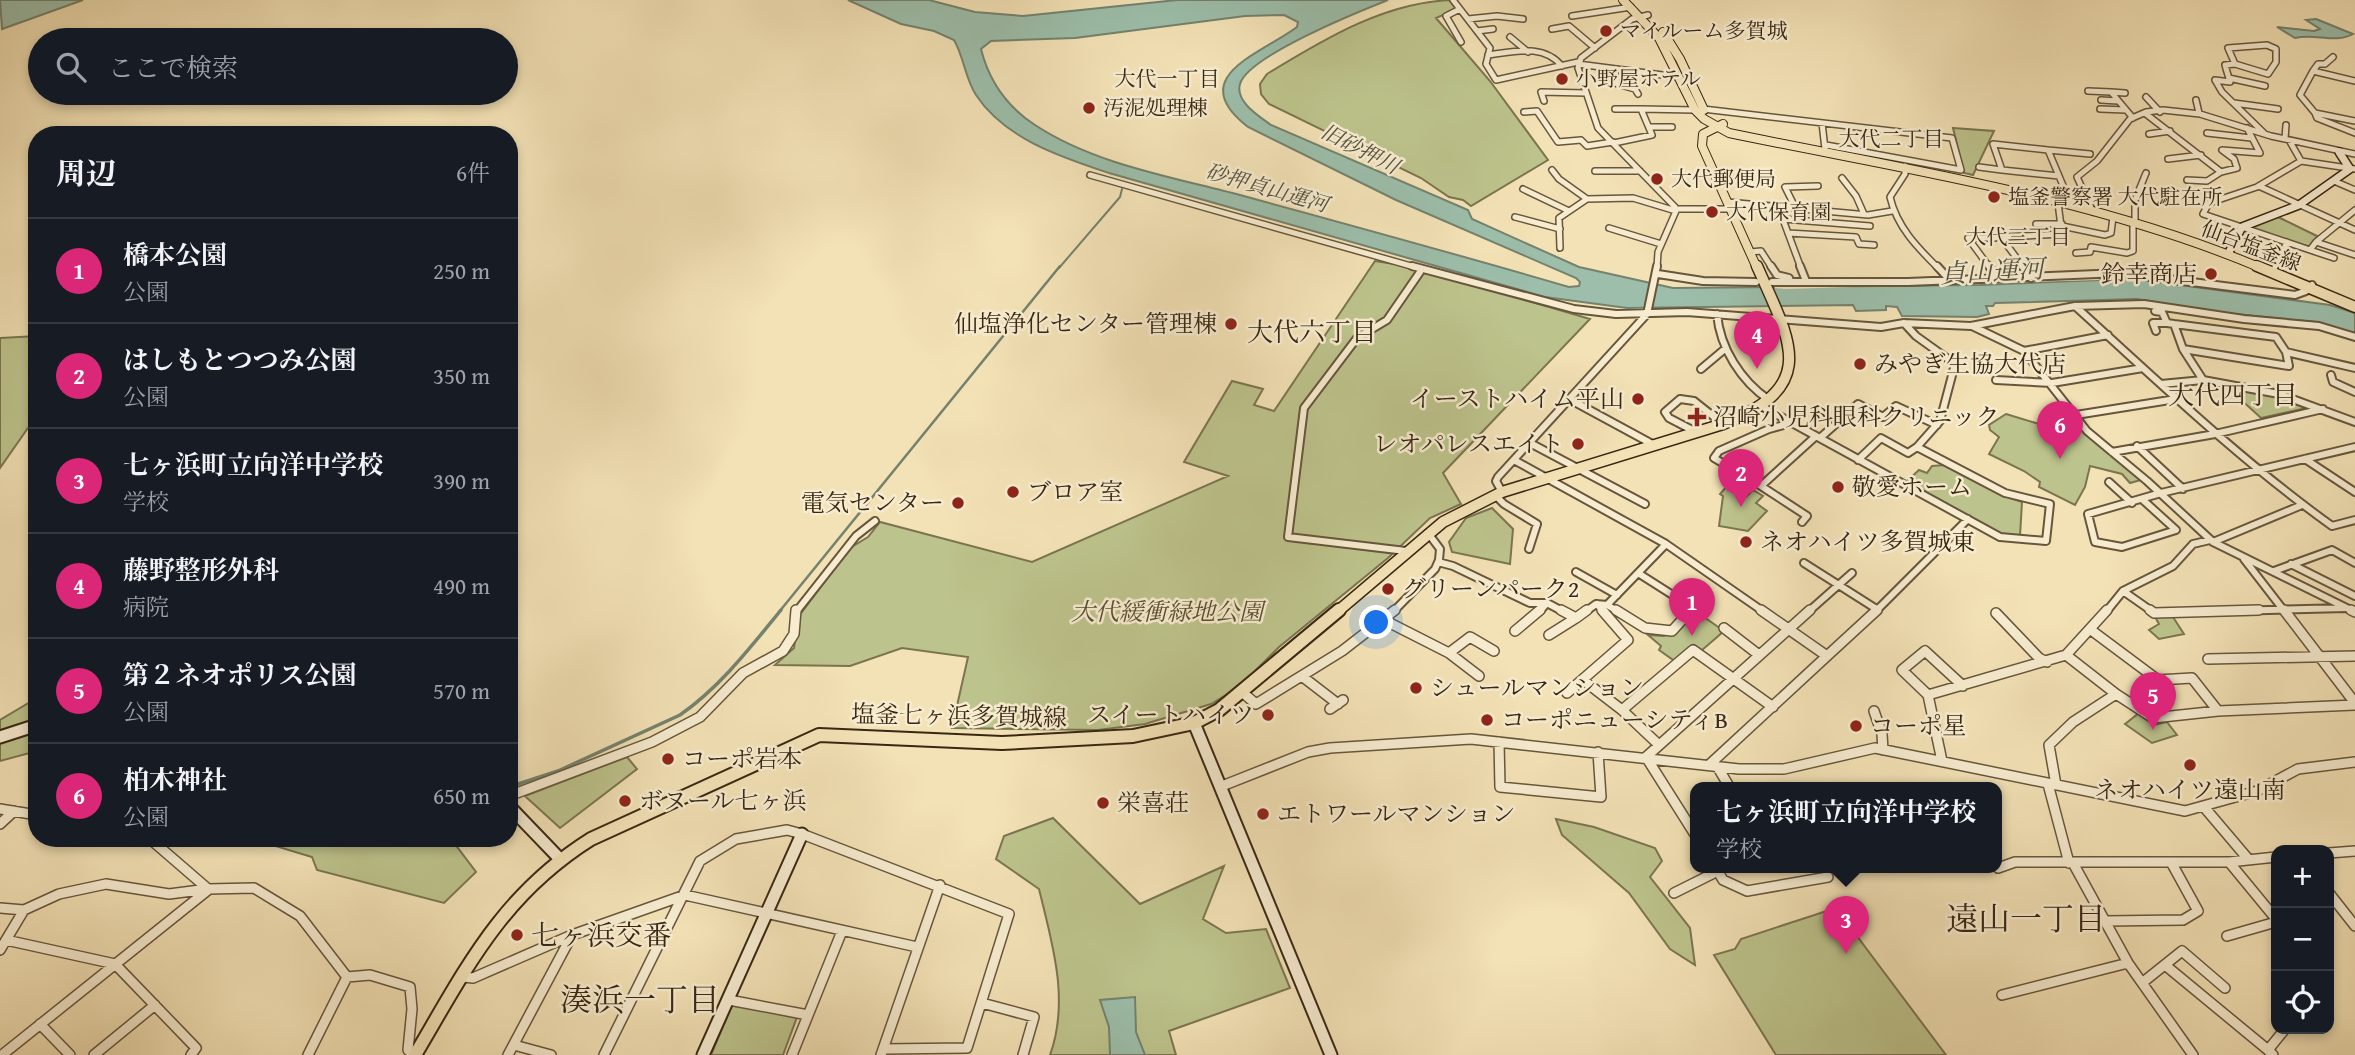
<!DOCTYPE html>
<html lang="ja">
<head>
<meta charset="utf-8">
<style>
  :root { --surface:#171b24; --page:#242831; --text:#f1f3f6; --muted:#9ea1a6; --line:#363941; --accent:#db2777 }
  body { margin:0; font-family:"Gentium Book Plus","Noto Serif JP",serif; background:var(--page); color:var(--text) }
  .controls { position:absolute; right:21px; bottom:21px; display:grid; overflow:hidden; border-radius:14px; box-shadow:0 4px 10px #0003 }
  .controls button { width:63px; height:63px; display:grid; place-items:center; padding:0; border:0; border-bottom:2px solid var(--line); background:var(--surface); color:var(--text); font:35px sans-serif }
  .you { position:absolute; left:1377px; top:623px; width:24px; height:24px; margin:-18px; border:5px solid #fff; border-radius:50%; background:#1a73e8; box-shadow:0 0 0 10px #1a73e833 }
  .badge { display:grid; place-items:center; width:46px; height:46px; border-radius:50%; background:var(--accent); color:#fff; font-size:23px; font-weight:700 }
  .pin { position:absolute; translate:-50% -58px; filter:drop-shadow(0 2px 4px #0008) }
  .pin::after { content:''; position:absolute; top:37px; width:24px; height:21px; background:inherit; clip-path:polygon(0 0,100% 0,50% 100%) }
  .popup { position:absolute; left:1690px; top:782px; width:312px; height:91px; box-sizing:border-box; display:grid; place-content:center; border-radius:14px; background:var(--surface); filter:drop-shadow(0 2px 5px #0005); font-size:23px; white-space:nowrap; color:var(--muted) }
  .popup b { font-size:26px; color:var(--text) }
  .popup::after { content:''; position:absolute; left:50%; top:100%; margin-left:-14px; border:14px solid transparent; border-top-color:var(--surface) }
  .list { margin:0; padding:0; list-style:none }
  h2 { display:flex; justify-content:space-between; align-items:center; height:91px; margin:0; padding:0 28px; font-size:30px }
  h2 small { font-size:23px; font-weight:400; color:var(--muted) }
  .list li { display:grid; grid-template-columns:46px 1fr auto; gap:21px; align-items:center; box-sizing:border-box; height:105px; padding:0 28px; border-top:2px solid var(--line) }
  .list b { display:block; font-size:26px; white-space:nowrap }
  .list p { margin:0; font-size:23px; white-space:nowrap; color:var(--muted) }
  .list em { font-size:23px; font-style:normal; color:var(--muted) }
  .icon { flex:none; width:38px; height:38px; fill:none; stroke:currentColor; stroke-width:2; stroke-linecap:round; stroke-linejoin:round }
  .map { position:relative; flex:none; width:2355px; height:1055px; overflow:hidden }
  .search { position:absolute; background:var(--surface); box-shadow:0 4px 10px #0003; left:28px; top:28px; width:490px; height:77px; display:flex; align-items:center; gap:18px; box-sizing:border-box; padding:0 24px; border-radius:38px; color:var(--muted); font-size:26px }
  .panel { position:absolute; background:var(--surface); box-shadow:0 4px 10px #0003; left:28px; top:126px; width:490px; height:721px; border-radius:28px }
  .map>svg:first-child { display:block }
  .green { fill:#bdc38c; stroke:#7a7550; stroke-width:2 }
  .water { fill:#9cbeaa; stroke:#74826e; stroke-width:2; fill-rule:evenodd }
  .pier { fill:#f3e2b6 }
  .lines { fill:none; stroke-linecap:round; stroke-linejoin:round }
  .stream-far2 { stroke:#74826e; stroke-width:2 }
  .stream-far1 { stroke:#74826e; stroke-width:2.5 }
  .stream { stroke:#74826e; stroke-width:3.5 }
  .street-far2-casing { stroke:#67563c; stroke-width:8 }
  .street-far1-casing { stroke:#67563c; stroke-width:10 }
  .street-casing { stroke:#67563c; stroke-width:12 }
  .secondary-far1-casing { stroke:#382713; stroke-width:10 }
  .secondary-casing { stroke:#382713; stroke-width:15 }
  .primary-far2-casing { stroke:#382713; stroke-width:10 }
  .primary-far1-casing { stroke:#382713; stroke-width:13 }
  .primary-casing { stroke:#382713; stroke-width:16 }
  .street-far2 { stroke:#f7ecd0; stroke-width:5 }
  .street-far1 { stroke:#f7ecd0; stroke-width:6 }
  .street { stroke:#f7ecd0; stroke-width:9 }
  .secondary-far1 { stroke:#f7ecd0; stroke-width:7 }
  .secondary { stroke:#f7ecd0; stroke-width:11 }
  .primary-far2 { stroke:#f3e2b6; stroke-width:8 }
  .primary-far1 { stroke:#f3e2b6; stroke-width:10 }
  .primary { stroke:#f3e2b6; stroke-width:12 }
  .poi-dot { fill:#8f2418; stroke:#f7ecd0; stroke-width:2.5 }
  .labels { text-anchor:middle; stroke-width:5; stroke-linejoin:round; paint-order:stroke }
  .far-poi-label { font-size:21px; fill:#382713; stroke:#f7ecd0; text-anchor:start }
  .far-neighbourhood-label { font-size:21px; fill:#382713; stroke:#f7ecd0 }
  .far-water-label { font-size:21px; font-style:italic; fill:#565440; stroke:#f7ecd0 }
  .far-street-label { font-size:21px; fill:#382713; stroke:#f7ecd0 }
  .poi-label { font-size:24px; fill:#382713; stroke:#f7ecd0; text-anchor:start }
  .park-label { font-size:24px; font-style:italic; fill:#594e31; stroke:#f7ecd0 }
  .street-label { font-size:24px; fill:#382713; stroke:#f7ecd0 }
  .water-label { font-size:26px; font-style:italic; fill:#565440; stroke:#f7ecd0 }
  .neighbourhood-label { font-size:26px; fill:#382713; stroke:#f7ecd0 }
  .near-poi-label { font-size:28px; fill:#382713; stroke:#f7ecd0; text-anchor:start }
  .near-neighbourhood-label { font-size:32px; fill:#382713; stroke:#f7ecd0 }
</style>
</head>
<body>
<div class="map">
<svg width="2355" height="1055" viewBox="0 0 2355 1055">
  <rect width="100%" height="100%" fill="#f3e2b6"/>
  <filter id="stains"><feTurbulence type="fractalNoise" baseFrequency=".00286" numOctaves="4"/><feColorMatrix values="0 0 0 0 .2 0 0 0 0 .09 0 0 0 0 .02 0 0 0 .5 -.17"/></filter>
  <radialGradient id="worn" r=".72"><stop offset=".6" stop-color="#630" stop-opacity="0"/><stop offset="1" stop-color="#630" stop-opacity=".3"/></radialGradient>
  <path class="green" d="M 1457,0 L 1451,2 L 1456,9 L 1436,18 L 1490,81 L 1548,160 L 1471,206 L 1463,200 L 1449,197 L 1421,178 L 1269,104 L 1261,94 L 1260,84 L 1267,74 C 1324,39 1388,0 1457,0 Z
    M 1953,128 L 1994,131 L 1973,175 L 1964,173 Z
    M 2278,217 L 2317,236 L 2310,247 L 2251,228 L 2251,226 Z
    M 1375,261 L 1413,267 L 1590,319 L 1443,473 L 1461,504 L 1430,518 L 1388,558 L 1279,647 L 1239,687 L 1211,704 L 1145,724 L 1098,730 L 952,728 L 968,657 L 902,648 L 850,666 L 775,665 L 794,648 L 799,616 L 850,548 L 868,537 L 880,522 L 1032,562 L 1228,476 L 1184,462 L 1232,381 L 1263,389 L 1254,405 L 1274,411 Z
    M 37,336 L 37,415 L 0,468 L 0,338 Z
    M 2227,387 L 2294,399 L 2311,407 L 2261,418 Z
    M 2006,414 L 2039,424 L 2087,431 L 2144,479 L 2130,483 L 2122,474 L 2090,466 L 2085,487 L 2075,505 L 2039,487 L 2040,482 L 2024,471 L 1989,454 L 1999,437 L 1990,430 L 1989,425 Z
    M 1945,465 L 2003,495 L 2022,502 L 2020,536 L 2000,534 L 1905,483 L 1919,470 L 1927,473 L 1932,466 Z
    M 1727,486 L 1746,497 L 1753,490 L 1763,496 L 1756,503 L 1767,511 L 1748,531 L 1719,526 L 1723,496 L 1720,494 Z
    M 1492,508 L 1513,529 L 1510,564 L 1452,552 L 1449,542 L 1466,518 Z
    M 1694,610 L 1724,631 L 1701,651 L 1676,662 L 1659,650 L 1661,646 L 1648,635 L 1664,636 Z
    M 2155,617 L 2173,617 L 2184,634 L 2159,639 L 2149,630 L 2159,624 Z
    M 37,698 L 37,751 L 0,761 L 0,720 Z
    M 2139,713 L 2154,725 L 2167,722 L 2177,735 L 2152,743 L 2125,724 Z
    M 627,757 L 637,769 L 560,828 L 525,796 Z
    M 1053,818 L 1140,904 L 1224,866 L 1203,919 L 1226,933 L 1266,929 L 1290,988 L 1169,1031 L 1176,1055 L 1050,1055 C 1070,1000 1052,943 1039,889 L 996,859 L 1004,836 Z
    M 1556,819 L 1594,827 L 1655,848 L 1662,861 L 1650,877 L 1690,928 L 1695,965 L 1670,949 L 1629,893 L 1562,835 Z
    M 249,838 L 454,838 L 452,840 L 476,872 L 444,903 L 317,870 L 312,857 Z
    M 1836,908 L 1946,1055 L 1776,1055 L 1714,955 L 1735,949 L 1741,939 Z
    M 732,1005 L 797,1017 L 783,1055 L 711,1055 Z"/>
  <path class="water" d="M 0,0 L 83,0 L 2,29 Z
    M 848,0 L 929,0 L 975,12 L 1023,16 L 1177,0 L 1388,0 C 1360,11 1248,56 1240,84 C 1235,102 1259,116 1271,125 L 1468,210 L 1472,219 L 1579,267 L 1673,288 L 1980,285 L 2098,280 L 2097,277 L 2120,277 L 2330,305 L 2355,313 L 2355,333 L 2316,322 L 2215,312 L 2137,299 L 1995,303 L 1993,306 L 1986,306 L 1989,314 L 1977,317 L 1902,316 L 1897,307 L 1886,306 L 1886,310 L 1856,311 L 1853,305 L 1627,308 L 1545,297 L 1109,173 C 1061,157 1005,139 976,95 C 965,78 964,57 954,40 L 934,31 L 901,24 ZM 1284,15 L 1298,22 L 1297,27 C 1261,54 1183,77 1248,127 L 1396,200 L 1576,278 L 1580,282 L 1579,286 L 1569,287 C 1460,255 1350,225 1240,195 C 1172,177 1094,164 1035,125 C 1006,106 989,81 981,49 L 991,41 L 1075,38 L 1245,16 Z
    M 2316,19 L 2353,34 C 2335,44 2315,33 2295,38 L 2277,27 L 2314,31 L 2320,29 L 2306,20 Z
    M 1135,997 L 1136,1032 L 1145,1055 L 1110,1055 L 1109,1027 L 1100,1000 Z"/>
  <path class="pier" d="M 2097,277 L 2099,280 L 1786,289 L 1775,288 L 1774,283 L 1928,283 Z"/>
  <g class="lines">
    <path class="stream-far2" d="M 1059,268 L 1120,197 L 1122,189"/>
    <path class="stream-far1" d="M 779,612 L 1060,266"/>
    <path class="stream" d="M 509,787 L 558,771 L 680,715 C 720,687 750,648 781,610"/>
    <defs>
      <path id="street-far2" d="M 1453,0 L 1490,48 L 1486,64 L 1496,80 L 1578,62
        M 1460,9 L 1446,16 L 1461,42
        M 1648,15 L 1632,19 L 1581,58 L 1578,68 L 1598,128 L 1675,207 L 1676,211 L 1658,252 L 1657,268
        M 1572,16 L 1631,7
        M 1468,19 L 1497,16 L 1523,19
        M 1552,29 L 1569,26 L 1595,48
        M 1477,31 L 1493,29
        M 1510,37 L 1528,52
        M 2267,45 L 2276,49 L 2276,62 L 2268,74 L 2235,64 L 2228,48 Z
        M 1488,55 C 1514,52 1543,43 1562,66
        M 1578,64 L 1678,77
        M 2235,64 L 2225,65 L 2230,82 L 2215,80 L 2222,92 L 2264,133
        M 1615,70 L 1617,84 L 1635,89 L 1638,94
        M 2313,71 L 2318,64 L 2325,64 L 2333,57
        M 2229,78 L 2265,86
        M 2355,81 L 2313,71 L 2300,95 L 2315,113 L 2355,121
        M 2088,91 L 2111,92 L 2133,118
        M 2111,92 L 2125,93
        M 2146,97 L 2160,112
        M 2101,100 L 2118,101
        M 2196,100 L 2199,113
        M 1544,101 L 1541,92 L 1586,93
        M 2234,103 L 2278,109
        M 1641,109 L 1695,110
        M 1703,109 L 1952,138 L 1961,170 L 1826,145
        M 2100,109 L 2126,110
        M 1524,112 L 1537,111 L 1558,142 L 1581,140 L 1587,146 L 1613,142
        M 2315,113 L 2317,118 L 2355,133
        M 2146,114 L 2221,172 L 2237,168 L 2234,159 L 2222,150 L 2260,153 L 2247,128
        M 1822,123 L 1825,149
        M 1649,127 L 1672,127
        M 2207,133 L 2251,138
        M 2149,134 L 2170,131
        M 2285,139 L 2286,125
        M 2289,140 L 2301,161
        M 1614,143 L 1652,135 L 1641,109 L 1615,109
        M 1993,144 L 2048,150 L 2059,176 L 2002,170 Z
        M 2048,150 L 2090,154
        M 2168,159 L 2201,155
        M 1905,166 L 1905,174 L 1890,197 C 1897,227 1917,247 1938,268
        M 1979,167 L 2002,170
        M 2355,169 L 2301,161 L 2257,187 L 2209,203 L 2203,214 L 2310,250 L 2316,242 L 2355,255
        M 1552,170 L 1559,179 L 1587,199
        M 1595,171 L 1640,171
        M 1090,175 L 1418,268
        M 2059,176 L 2069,200
        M 1842,178 L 1856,196 L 1864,214
        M 2187,180 L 2207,181 L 2221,172
        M 2334,181 L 2355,190
        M 2261,187 L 2355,230
        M 1523,189 L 1569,211
        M 1727,202 L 1868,215 L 1892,211
        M 1778,206 L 1801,268
        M 1795,207 L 1785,187 L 1818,186
        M 1675,209 L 1730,209
        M 2093,212 L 2077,177 L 2097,161 L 2130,119 L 2146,112 L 2163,110 L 2200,114 L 2271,136 L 2355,154
        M 1515,217 L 1560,229
        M 1783,219 L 1870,226
        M 2135,219 L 2135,200 L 2146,173
        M 2036,224 L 2062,224
        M 2062,226 L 2105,235 L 2111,233 L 2113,217
        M 1609,228 L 1661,244
        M 1788,233 L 1856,237 L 1859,244 L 1874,245
        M 2316,242 L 2355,210
        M 1560,248 L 1559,218 L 1587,199 L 1633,198 L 1676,211
        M 2310,250 L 2334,258
        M 1750,252 L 1761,251 L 1772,268
        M 2076,253 L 2090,252 L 2091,247 L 2127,253 L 2133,251 L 2133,223
        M 2275,267 L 2287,242
        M 1990,268 L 1968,238 L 1995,238
        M 2024,268 L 2004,241 L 2005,237 L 2062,234 L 2058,203"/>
      <path id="street-far1" d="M 1412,266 L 1574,309 L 1616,314 L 1687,312 L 1881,327 L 1904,323 L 1971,326 L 2075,306 L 2144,304 L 2244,319 L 2319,326 L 2355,337
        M 1771,266 L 1777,275 L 1789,278 L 1790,281
        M 1800,266 L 1806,281
        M 1937,266 L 1948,278
        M 1989,266 L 1997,277
        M 2022,266 L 2031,278
        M 1658,274 L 1703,281 L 1756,282
        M 1772,282 L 1908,282 L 2120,273 L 2295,295 L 2306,291 L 2312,285
        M 2075,306 C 2159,382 2240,460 2332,526 L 2355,520
        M 2155,311 L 2162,312 L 2167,323 L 2174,324
        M 1717,314 C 1720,348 1741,381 1769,400
        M 1972,326 L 2024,351 L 2087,431 L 2147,481 L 2213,542 L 2355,612
        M 2156,331 L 2153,323 L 2167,323
        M 2183,349 L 2289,366 L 2286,352
        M 2024,351 L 2108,335
        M 1701,369 L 1726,348
        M 2331,375 L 2333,382 L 2355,392
        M 1996,380 L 2052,383 L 2143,368
        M 2203,380 L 2183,349 L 2174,324 L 2276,337 L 2286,352 L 2355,368
        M 2161,384 L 2203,380 L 2279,394 L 2355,422
        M 1571,400 L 1654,445
        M 1761,406 L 1816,436 L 1761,486 L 1714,458 L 1719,451 L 1769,429 L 1791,423
        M 2076,415 L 2176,399
        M 1696,432 L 1669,418 L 1665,412 L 1680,399 L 1694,401 L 1723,424
        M 1816,436 L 2000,537 L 2046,541 L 2050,504 L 2005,493 L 1917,447 L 1940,421 L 1955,364 L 1916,336 L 1904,323
        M 1820,438 L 1858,404 L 1883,417 L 1896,406 L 1937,425
        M 1530,443 L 1645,504
        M 2137,446 L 2183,489
        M 2112,452 L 2215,434 L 2323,409
        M 2305,459 L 2355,492
        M 1514,460 L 1666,544 L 1764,612
        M 1858,460 L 1881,438 L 1908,453 L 1917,447
        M 2109,482 L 2132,503
        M 1761,486 L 1807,516 L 1802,522
        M 1502,492 L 1496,481 L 1498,477 L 1647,314 L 1657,266
        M 1495,495 L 1504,504 L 1537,524 L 1529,549
        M 2143,500 L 2176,530 L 2122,547 L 2095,542 L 2088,514 L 2161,493 L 2355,447
        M 2213,542 L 2302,505
        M 1406,551 L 1288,537 L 1304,408 L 1357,338 L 1387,320 L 1420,272
        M 2244,559 L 2285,612
        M 1438,562 L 1453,566 L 1530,603 L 1547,603 L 1564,612
        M 1804,563 L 1878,610
        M 2291,564 L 2355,596
        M 2274,571 L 2332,550 L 2355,563
        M 1576,572 L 1617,595
        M 1638,573 L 1693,608 L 1689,612
        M 2123,591 L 2153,612
        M 1597,604 L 1604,612
        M 1607,605 L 1619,612
        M 796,612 L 856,536 L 875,521
        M 1393,612 L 1435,569 L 1439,560 L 1440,549 L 1428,533
        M 1539,612 L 1547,603
        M 1585,612 L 1596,604 L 1607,605 L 1666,544
        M 1808,612 L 1852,573
        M 1875,612 L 1968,519
        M 2106,612 L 2123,591 L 2173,566 L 2193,544 L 2210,540
        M 2192,612 L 2346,608"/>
      <path id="street" d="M 1561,610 L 1576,618 L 1587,610
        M 1616,610 L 1645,628 L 1672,631 L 1691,610
        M 1761,610 L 1827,656 L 1877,610
        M 2150,610 L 2154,613 L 2259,610
        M 2284,610 L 2355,703
        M 2351,610 L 2355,612
        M 1996,613 L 2039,658 L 2047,662
        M 1384,620 L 1449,653 L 1479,676
        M 1724,628 L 1759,655
        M 2091,630 L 2158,680 L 2192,678 L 2218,711
        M 1515,631 L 1540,610
        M 1549,635 L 1576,618
        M 1449,653 L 1470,637 L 1494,651
        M 2208,659 L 2355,656
        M 1303,677 L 1338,704
        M 1583,680 L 1622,710 L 1693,650 L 1773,707
        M 1242,692 L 1256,704 L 1342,651 L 1395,610
        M 1567,693 L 1628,640 L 1602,610
        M 2116,694 L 2153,718 L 2218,711 L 2355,705
        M 1928,695 L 1902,670 L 1925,651 L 1963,686
        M 1330,709 L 1343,700
        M 1622,710 L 1659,745
        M 1874,711 L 1882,734 L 1883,750
        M 1499,742 L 1500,787 L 1601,797 L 1598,752
        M 1942,761 L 1928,695 L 2066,655 L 2107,610
        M 1709,765 L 1827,656
        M 1717,766 L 1730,788
        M 2048,784 L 2069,863
        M 2056,785 L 2049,745 L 2073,722 L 2116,694 L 2066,655
        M 1222,786 L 1308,752 L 1330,748 L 1471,739 L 1739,769 L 1784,769 L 1875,748 L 2185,811 L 2257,791 L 2298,769 L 2355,762
        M 509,796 L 652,742 L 700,717 L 743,673 L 783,651 L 794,634 L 796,610
        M 2204,807 L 2249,860
        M 0,809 L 37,815
        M 0,824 L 14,811
        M 1696,836 L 1646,757 L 1810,610
        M 149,838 L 208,889
        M 2329,853 L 2355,851
        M 2229,862 L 2276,919
        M 2073,863 L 2128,963 L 2193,1055
        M 1716,868 L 1723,880 L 1747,891 L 1828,877
        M 1998,868 L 2015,862 L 2229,862 L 2276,857
        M 1674,893 L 1718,871
        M 2329,893 L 2355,926
        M 0,908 L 24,910 L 59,894 L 106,884 L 169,894 L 208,889 L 254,888 L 300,916 L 347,977 L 308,1055
        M 2105,921 L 2183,920 L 2198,911 L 2171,862
        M 2227,936 L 2276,922
        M 6,940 L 115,964 L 196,1048 L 191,1055
        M 0,950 L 24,910
        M 2165,965 L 2268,1050
        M 347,977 L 370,975 L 410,987 L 412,1009 L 408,1050 L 413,1055
        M 462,977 L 473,978 L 572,935 L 685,895 L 917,947
        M 2142,983 L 2182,951 L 2225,988
        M 2002,995 L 2128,963
        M 729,1000 L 808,1015
        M 982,1003 L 1034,1017 L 1023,1055
        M 40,1024 L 70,1055
        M 514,1045 L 551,1055
        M 2,1055 L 208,890
        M 94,1055 L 155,1005
        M 508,1055 L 572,935
        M 604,1055 L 700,861 L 736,839 L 787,830 L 802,834 L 1009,914 L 967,1048 L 883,1049
        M 792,1055 L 842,931
        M 881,1055 L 940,885
        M 2273,1055 L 2268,1050 L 2285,1029"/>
      <path id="secondary-far1" d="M 2228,254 L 2242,227 L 2299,205 L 2350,169 L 2339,152"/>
      <path id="secondary" d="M 1194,723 L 1331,1055
        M 0,737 L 37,725
        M 509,806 L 559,858
        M 703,1055 L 802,834"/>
      <path id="primary-far2" d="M 1623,0 L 1659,38 L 1695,110 L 1704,119 L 1729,133 C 1907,170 2093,197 2261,268
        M 1663,32 L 1680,59 L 1704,110
        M 1723,124 L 1703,134 L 1702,146 L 1757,268"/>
      <path id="primary-far1" d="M 2257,266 L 2355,307
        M 1337,612 L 1443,522 L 1502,492 L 1723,424 C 1821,386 1790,341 1757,266"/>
      <path id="primary" d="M 415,1055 C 467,967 502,895 591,839 L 819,735 L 1002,743 L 1133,736 L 1194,723 L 1219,710 L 1339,610"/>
    </defs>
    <use href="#street-far2" class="street-far2-casing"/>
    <use href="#street-far1" class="street-far1-casing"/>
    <use href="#street" class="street-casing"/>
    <use href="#secondary-far1" class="secondary-far1-casing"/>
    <use href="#secondary" class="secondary-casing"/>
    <use href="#primary-far2" class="primary-far2-casing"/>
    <use href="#primary-far1" class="primary-far1-casing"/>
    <use href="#primary" class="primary-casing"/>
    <use href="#street-far2" class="street-far2"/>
    <use href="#street-far1" class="street-far1"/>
    <use href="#street" class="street"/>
    <use href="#secondary-far1" class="secondary-far1"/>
    <use href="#secondary" class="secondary"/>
    <use href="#primary-far2" class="primary-far2"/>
    <use href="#primary-far1" class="primary-far1"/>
    <use href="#primary" class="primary"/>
  </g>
  <g class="poi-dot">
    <circle cx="1606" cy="31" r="7"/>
    <circle cx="1562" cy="79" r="7"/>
    <circle cx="1089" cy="108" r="7"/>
    <circle cx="1657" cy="179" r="7"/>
    <circle cx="1994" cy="197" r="7"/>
    <circle cx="1712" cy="212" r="7"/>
    <circle cx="2211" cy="274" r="7"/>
    <circle cx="1231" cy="324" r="7"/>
    <circle cx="1860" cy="364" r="7"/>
    <circle cx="1638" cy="399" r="7"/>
    <path d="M1693.5 406.5h7v7h7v7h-7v7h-7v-7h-7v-7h7z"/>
    <circle cx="1578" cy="444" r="7"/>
    <circle cx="1838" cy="487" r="7"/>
    <circle cx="1013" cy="492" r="7"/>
    <circle cx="958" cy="503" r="7"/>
    <circle cx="1746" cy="542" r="7"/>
    <circle cx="1388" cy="589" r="7"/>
    <circle cx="1416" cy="688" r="7"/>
    <circle cx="1268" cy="715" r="7"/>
    <circle cx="1487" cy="720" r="7"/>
    <circle cx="1856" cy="726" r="7"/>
    <circle cx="668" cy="759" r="7"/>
    <circle cx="2190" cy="765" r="7"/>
    <circle cx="625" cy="801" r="7"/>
    <circle cx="1103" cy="803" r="7"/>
    <circle cx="1263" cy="814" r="7"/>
    <circle cx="517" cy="935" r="7"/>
  </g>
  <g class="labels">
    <g class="far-poi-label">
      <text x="1620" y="38">マイルーム多賀城</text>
      <text x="1576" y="86">小野屋ホテル</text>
      <text x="1103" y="115">汚泥処理棟</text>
      <text x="1671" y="186">大代郵便局</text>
      <text x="2008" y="204">塩釜警察署 大代駐在所</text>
      <text x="1726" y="219">大代保育園</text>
    </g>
    <g class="far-neighbourhood-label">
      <text x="1167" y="86">大代一丁目</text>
      <text x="1891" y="146">大代二丁目</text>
      <text x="2018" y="244">大代三丁目</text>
    </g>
    <g class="far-water-label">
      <text transform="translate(1360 149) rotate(27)" y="7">旧砂押川</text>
      <text transform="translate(1267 188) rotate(16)" y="7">砂押貞山運河</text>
    </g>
    <g class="far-street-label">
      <text transform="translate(2251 246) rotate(21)" y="7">仙台塩釜線</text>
    </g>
    <g class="poi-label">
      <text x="2197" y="282" text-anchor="end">鈴幸商店</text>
      <text x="1217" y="332" text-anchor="end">仙塩浄化センター管理棟</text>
      <text x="1874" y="372">みやぎ生協大代店</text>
      <text x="1624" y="407" text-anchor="end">イーストハイム平山</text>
      <text x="1713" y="425">沼崎小児科眼科クリニック</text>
      <text x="1564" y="452" text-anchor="end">レオパレスエイト</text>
      <text x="1852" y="495">敬愛ホーム</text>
      <text x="1027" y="500">ブロア室</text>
      <text x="944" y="511" text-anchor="end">電気センター</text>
      <text x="1760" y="550">ネオハイツ多賀城東</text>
      <text x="1402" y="597">グリーンパーク2</text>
      <text x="1430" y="696">シュールマンション</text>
      <text x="1254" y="723" text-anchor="end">スイートハイツ</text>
      <text x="1501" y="728">コーポニューシティB</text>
      <text x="1870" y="734">コーポ星</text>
      <text x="682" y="767">コーポ岩本</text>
      <text x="2190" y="798" text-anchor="middle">ネオハイツ遠山南</text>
      <text x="639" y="809">ボヌール七ヶ浜</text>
      <text x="1117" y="811">栄喜荘</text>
      <text x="1277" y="822">エトワールマンション</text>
    </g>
    <g class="park-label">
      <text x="1167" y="620">大代緩衝緑地公園</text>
    </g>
    <g class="street-label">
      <text transform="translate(959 716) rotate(1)" y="8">塩釜七ヶ浜多賀城線</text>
    </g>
    <g class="water-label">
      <text transform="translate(1992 271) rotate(-3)" y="9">貞山運河</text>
    </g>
    <g class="neighbourhood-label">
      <text x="1312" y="341">大代六丁目</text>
      <text x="2233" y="404">大代四丁目</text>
    </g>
    <g class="near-poi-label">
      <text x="531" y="945">七ヶ浜交番</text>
    </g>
    <g class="near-neighbourhood-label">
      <text x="2026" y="930">遠山一丁目</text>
      <text x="640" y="1011">湊浜一丁目</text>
    </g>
  </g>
  <rect width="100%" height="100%" filter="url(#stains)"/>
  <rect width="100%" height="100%" fill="url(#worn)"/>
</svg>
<div class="controls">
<button>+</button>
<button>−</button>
<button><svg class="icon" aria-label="locate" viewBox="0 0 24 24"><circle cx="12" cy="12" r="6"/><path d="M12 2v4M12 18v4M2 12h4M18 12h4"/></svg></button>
</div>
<div class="you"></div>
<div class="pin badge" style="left:1692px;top:636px">1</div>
<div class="pin badge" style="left:1741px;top:507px">2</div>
<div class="pin badge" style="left:1846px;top:954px">3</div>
<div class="popup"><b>七ヶ浜町立向洋中学校</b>学校</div>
<div class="pin badge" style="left:1757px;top:369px">4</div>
<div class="pin badge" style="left:2153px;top:730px">5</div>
<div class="pin badge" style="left:2060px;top:459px">6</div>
<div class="search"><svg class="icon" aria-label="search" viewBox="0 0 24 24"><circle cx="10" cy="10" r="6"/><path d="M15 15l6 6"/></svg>ここで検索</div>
<section class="panel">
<h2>周辺<small>6件</small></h2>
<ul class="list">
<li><span class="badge">1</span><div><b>橋本公園</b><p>公園</p></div><em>250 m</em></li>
<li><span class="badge">2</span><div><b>はしもとつつみ公園</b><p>公園</p></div><em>350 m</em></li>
<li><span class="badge">3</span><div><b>七ヶ浜町立向洋中学校</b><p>学校</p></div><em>390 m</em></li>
<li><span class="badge">4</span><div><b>藤野整形外科</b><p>病院</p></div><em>490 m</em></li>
<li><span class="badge">5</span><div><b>第２ネオポリス公園</b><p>公園</p></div><em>570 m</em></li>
<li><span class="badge">6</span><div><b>柏木神社</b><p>公園</p></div><em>650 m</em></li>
</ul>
</section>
</div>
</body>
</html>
